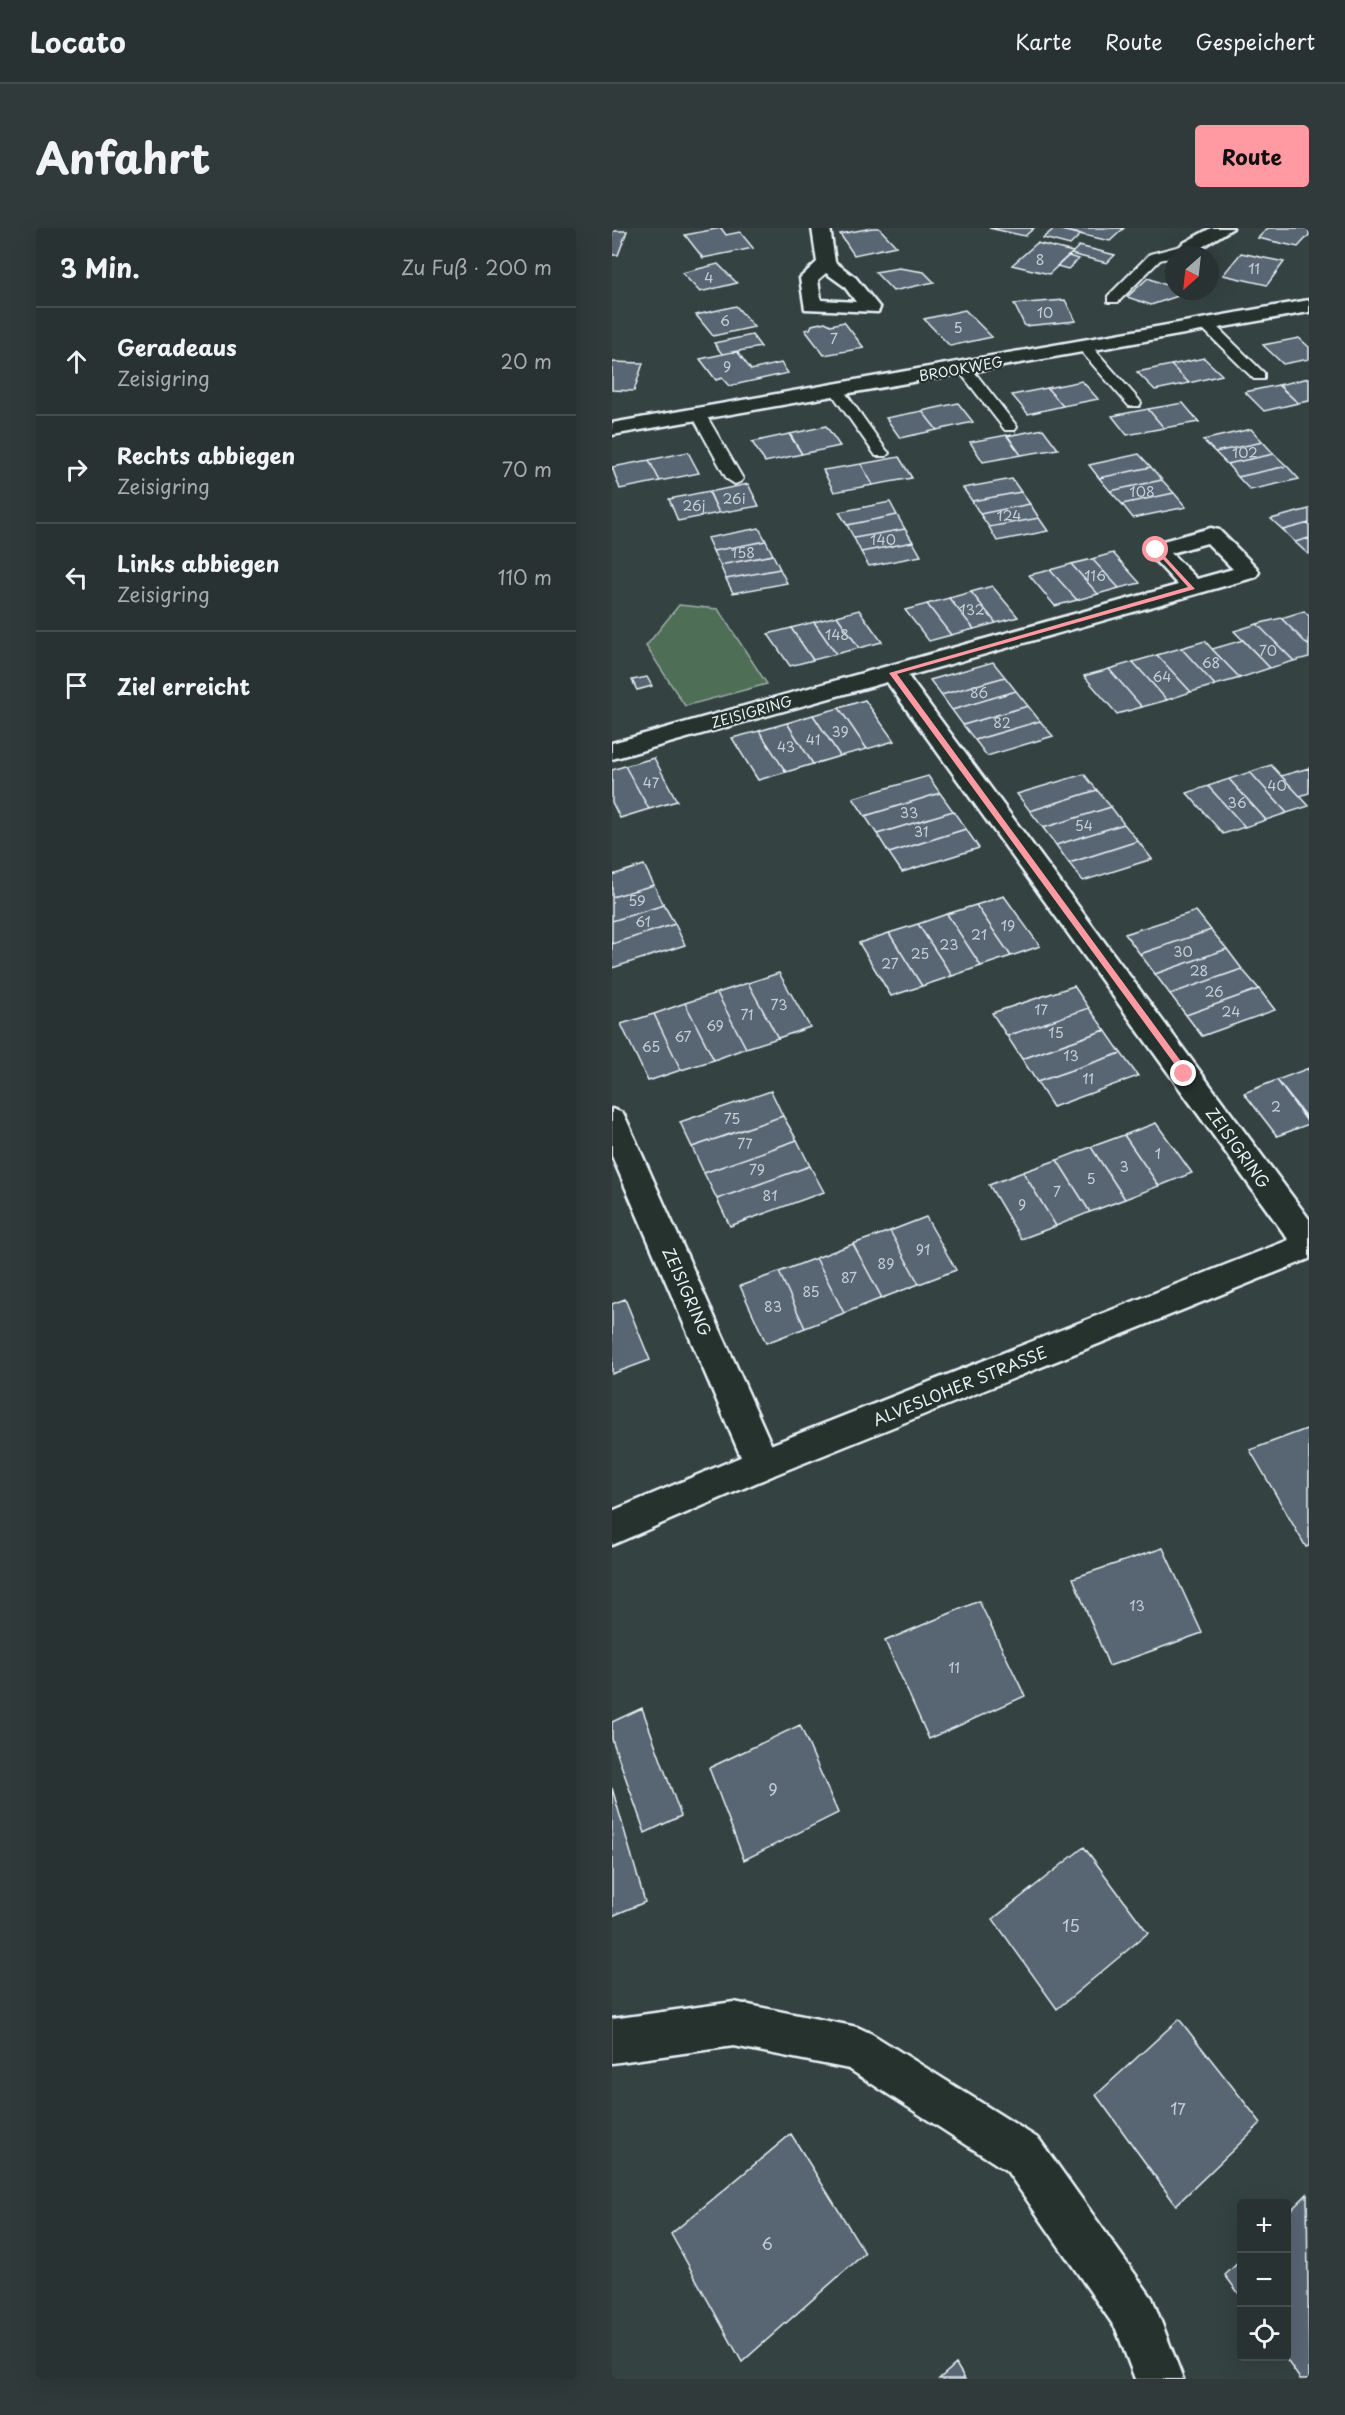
<!DOCTYPE html>
<html lang="de">
<head>
<meta charset="utf-8">
<style>
  :root { --surface:#283232; --page:#303a3a; --text:#f1f3f6; --muted:#a5aaac; --line:#444d4d; --accent:#ff9aa2 }
  body { margin:0; font-family:"Playpen Sans",sans-serif; background:var(--page); color:var(--text) }
  .controls { position:absolute; right:18px; bottom:18px; display:grid; overflow:hidden; border-radius:6px; box-shadow:0 6px 24px #0002 }
  .controls button { width:54px; height:54px; display:grid; place-items:center; padding:0; border:0; border-bottom:2px solid var(--line); background:var(--surface); color:var(--text); font:30px sans-serif }
  .compass { position:absolute; left:553px; top:18px; width:54px; height:54px; border-radius:50%; background:var(--surface); box-shadow:0 6px 24px #0002; rotate:207deg }
  .stop { position:absolute; width:18px; height:18px; margin:-14px; border:4px solid #ff9aa2; border-radius:50%; background:#fff }
  .stop.end { background:#ff9aa2; border-color:#fff; box-shadow:0 2px 6px #0008 }
  .list { margin:0; padding:0; list-style:none }
  h2 { display:flex; justify-content:space-between; align-items:center; height:78px; margin:0; padding:0 24px; font-size:26px }
  h2 small { font-size:20px; font-weight:400; color:var(--muted) }
  .list li { display:grid; grid-template-columns:39px 1fr auto; gap:18px; align-items:center; box-sizing:border-box; height:108px; padding:0 24px; border-top:2px solid var(--line) }
  .list b { display:block; font-size:22px; white-space:nowrap }
  .list p { margin:0; font-size:20px; white-space:nowrap; color:var(--muted) }
  .list em { font-size:20px; font-style:normal; color:var(--muted) }
  .icon { flex:none; width:33px; height:33px; fill:none; stroke:currentColor; stroke-width:2; stroke-linecap:round; stroke-linejoin:round }
  .map { position:relative; flex:none; width:697px; height:2151px; overflow:hidden; border-radius:6px }
  header { display:flex; align-items:center; gap:36px; box-sizing:border-box; height:84px; padding:0 30px; background:var(--surface); border-bottom:2px solid var(--line) }
  header strong { font-size:28px }
  nav { display:flex; gap:33px; margin-inline-start:auto; font-size:21px }
  .intro { display:flex; align-items:center; justify-content:space-between; box-sizing:border-box; height:144px; padding:0 36px }
  h1 { margin:0; font-size:42px }
  .button { padding:15px 27px; border-radius:6px; background:var(--accent); color:#111; font-size:21px; font-weight:700 }
  main { display:flex; gap:36px; padding:0 36px }
  aside { flex:1; background:var(--surface); border-radius:6px; box-shadow:0 6px 24px #0002 }
  .map>svg:first-child { display:block }
  .green { fill:#4f6e57; stroke:#9cb0a8; stroke-width:1.5 }
  .building { fill:#596572; stroke:#e8f1f8; stroke-width:1.5 }
  .lines { fill:none; stroke-linecap:round; stroke-linejoin:round }
  .service-casing { stroke:#e8f1f8; stroke-width:4 }
  .minor-casing { stroke:#e8f1f8; stroke-width:5 }
  .tertiary-casing { stroke:#e8f1f8; stroke-width:5 }
  .service { fill:#26332d; fill-rule:evenodd }
  .minor { fill:#26332d; fill-rule:evenodd }
  .tertiary { fill:#26332d; fill-rule:evenodd }
  .route { fill:#ff9aa2 }
  .labels { text-anchor:middle; stroke-width:4.5; stroke-linejoin:round; paint-order:stroke }
  .number-label { font-size:14px; fill:#c4ced6 }
  .far-street-label { font-size:14px; fill:#e8f1f8; stroke:#26332d }
  .street-label { font-size:16px; fill:#e8f1f8; stroke:#26332d }
  .near-number-label { font-size:16px; fill:#c4ced6 }
</style>
</head>
<body>
<header>
<strong>Locato</strong>
<nav><a>Karte</a><a>Route</a><a>Gespeichert</a></nav>
</header>
<div class="intro"><h1>Anfahrt</h1><a class="button">Route</a></div>
<main>
<aside>
<h2>3 Min.<small>Zu Fuß · 200 m</small></h2>
<ul class="list">
<li><svg class="icon" aria-label="ahead" viewBox="0 0 24 24"><path d="M12 20V5M6 11l6-6 6 6"/></svg><div><b>Geradeaus</b><p>Zeisigring</p></div><em>20 m</em></li>
<li><svg class="icon" aria-label="right" viewBox="0 0 24 24"><path d="M7 20v-9h11M14 6l5 5-5 5"/></svg><div><b>Rechts abbiegen</b><p>Zeisigring</p></div><em>70 m</em></li>
<li><svg class="icon" aria-label="left" viewBox="0 0 24 24"><path d="M17 20v-9H6M10 6l-5 5 5 5"/></svg><div><b>Links abbiegen</b><p>Zeisigring</p></div><em>110 m</em></li>
<li><svg class="icon" aria-label="arrive" viewBox="0 0 24 24"><path d="M6 21V4h12l-3 4 3 4H6"/></svg><div><b>Ziel erreicht</b></div></li>
</ul>
</aside>
<div class="map">
<svg width="697" height="2151" viewBox="0 0 697 2151">
  <rect width="100%" height="100%" fill="#354242"/>
  <filter id="ink" filterUnits="userSpaceOnUse"><feTurbulence type="fractalNoise" baseFrequency=".0167" numOctaves="2"/><feDisplacementMap in="SourceGraphic" scale="12" xChannelSelector="R" yChannelSelector="G"/><feConvolveMatrix kernelMatrix="1 2 1 2 8 2 1 2 1" color-interpolation-filters="sRGB"/></filter>
  <g filter="url(#ink)">
    <path class="green" d="M 67,377 L 106,381 L 155,456 L 73,478 L 34,418 Z"/>
    <path class="building" d="M 109,0 L 114,7 L 128,4 L 141,20 L 91,30 L 73,7 Z
      M 260,0 L 267,0 L 284,18 L 242,27 L 228,6 Z
      M 377,0 L 422,0 L 413,8 Z
      M 443,0 L 453,3 L 469,6 L 458,17 L 431,10 Z
      M 456,0 L 512,0 L 498,13 L 453,3 Z
      M 656,0 L 697,0 L 697,7 L 686,19 L 646,10 Z
      M 0,3 L 15,3 L 6,27 L 0,27 Z
      M 425,15 L 461,24 L 437,46 L 400,37 Z
      M 467,18 L 503,27 L 495,35 L 459,26 Z
      M 629,25 L 672,34 L 655,57 L 611,47 Z
      M 456,28 L 467,31 L 456,41 L 445,38 Z
      M 106,36 L 125,55 L 88,64 L 70,45 Z
      M 287,40 L 312,44 L 322,54 L 281,63 L 263,44 Z
      M 536,50 L 562,60 L 562,63 L 575,65 L 539,77 L 515,69 Z
      M 453,72 L 464,93 L 413,98 L 402,76 Z
      M 124,78 L 142,99 L 101,108 L 84,87 Z
      M 353,82 L 380,109 L 338,118 L 312,91 Z
      M 213,94 L 219,97 L 232,94 L 252,120 L 212,127 L 193,102 L 198,101 L 200,97 Z
      M 140,107 L 149,119 L 110,126 L 102,115 Z
      M 687,110 L 697,119 L 697,131 L 671,136 L 651,117 Z
      M 125,123 L 139,142 L 169,135 L 176,145 L 117,158 L 110,150 L 104,152 L 88,131 Z
      M 592,130 L 610,147 L 577,155 L 559,137 Z
      M 0,134 L 31,135 L 22,163 L 0,162 Z
      M 559,137 L 577,155 L 543,162 L 525,144 Z
      M 697,150 L 697,173 L 686,175 L 667,157 Z
      M 470,153 L 486,171 L 451,178 L 435,160 Z
      M 666,157 L 686,175 L 652,183 L 633,164 Z
      M 435,160 L 451,178 L 416,186 L 400,167 Z
      M 346,175 L 361,194 L 325,202 L 310,183 Z
      M 571,175 L 587,194 L 552,200 L 536,181 Z
      M 536,181 L 552,200 L 515,207 L 500,188 Z
      M 310,183 L 325,202 L 288,210 L 274,190 Z
      M 214,198 L 228,218 L 190,226 L 178,206 Z
      M 431,201 L 446,221 L 409,227 L 395,208 Z
      M 639,201 L 651,214 L 603,224 L 591,212 Z
      M 177,206 L 190,226 L 153,234 L 140,214 Z
      M 395,207 L 409,227 L 371,234 L 358,214 Z
      M 651,214 L 662,226 L 615,236 L 603,224 Z
      M 76,224 L 87,245 L 48,253 L 37,232 Z
      M 527,226 L 539,239 L 487,250 L 477,237 Z
      M 662,226 L 675,238 L 626,249 L 615,236 Z
      M 287,229 L 300,250 L 261,257 L 249,236 Z
      M 37,232 L 48,253 L 8,261 L 0,239 Z
      M 249,236 L 261,257 L 222,264 L 211,242 Z
      M 675,238 L 687,251 L 638,262 L 626,249 Z
      M 539,239 L 550,252 L 498,263 L 487,250 Z
      M 400,251 L 409,264 L 360,273 L 351,260 Z
      M 550,252 L 562,265 L 510,276 L 498,263 Z
      M 136,256 L 147,278 L 107,285 L 97,264 Z
      M 97,263 L 107,285 L 66,293 L 57,271 Z
      M 409,264 L 418,276 L 368,286 L 360,273 Z
      M 562,265 L 574,279 L 521,290 L 510,276 Z
      M 278,274 L 285,287 L 235,297 L 227,284 Z
      M 418,276 L 427,290 L 377,299 L 368,286 Z
      M 697,281 L 697,295 L 671,302 L 659,291 Z
      M 285,287 L 293,301 L 242,310 L 235,297 Z
      M 427,290 L 436,303 L 385,313 L 377,299 Z
      M 697,295 L 697,310 L 683,314 L 671,302 Z
      M 147,300 L 154,313 L 101,323 L 95,310 Z
      M 293,301 L 301,314 L 249,324 L 242,310 Z
      M 697,310 L 697,326 L 696,326 L 683,314 Z
      M 154,313 L 161,327 L 108,337 L 101,323 Z
      M 301,314 L 309,328 L 257,338 L 249,324 Z
      M 501,325 L 528,355 L 507,360 L 480,331 Z
      M 161,327 L 168,341 L 114,351 L 108,337 Z
      M 480,331 L 507,360 L 486,366 L 459,336 Z
      M 459,336 L 486,366 L 465,372 L 438,342 Z
      M 168,341 L 175,355 L 121,365 L 114,351 Z
      M 438,342 L 465,372 L 443,378 L 417,347 Z
      M 380,358 L 406,389 L 384,395 L 359,364 Z
      M 359,364 L 384,395 L 362,401 L 337,370 Z
      M 337,370 L 362,401 L 339,407 L 315,376 Z
      M 315,376 L 339,407 L 317,413 L 293,382 Z
      M 247,382 L 270,414 L 247,420 L 225,388 Z
      M 692,383 L 697,388 L 697,418 L 669,390 Z
      M 225,388 L 247,420 L 224,426 L 202,394 Z
      M 669,390 L 697,418 L 697,429 L 682,433 L 645,396 Z
      M 202,394 L 224,426 L 201,432 L 179,400 Z
      M 645,396 L 682,433 L 658,440 L 622,403 Z
      M 179,400 L 201,432 L 178,438 L 156,406 Z
      M 631,412 L 658,440 L 628,450 L 600,421 Z
      M 593,413 L 600,421 L 628,450 L 603,457 L 569,420 Z
      M 569,420 L 603,457 L 579,464 L 545,427 Z
      M 545,427 L 579,464 L 555,472 L 521,434 Z
      M 381,434 L 393,449 L 329,467 L 318,452 Z
      M 521,434 L 555,472 L 530,479 L 497,441 Z
      M 497,441 L 530,479 L 505,486 L 472,448 Z
      M 35,449 L 40,458 L 25,462 L 20,452 Z
      M 393,449 L 404,463 L 340,482 L 329,467 Z
      M 404,463 L 416,478 L 351,497 L 340,482 Z
      M 253,472 L 282,513 L 255,521 L 227,480 Z
      M 416,478 L 428,493 L 363,512 L 351,497 Z
      M 227,480 L 255,521 L 228,528 L 201,487 Z
      M 201,487 L 228,528 L 201,536 L 175,495 Z
      M 428,493 L 441,508 L 375,528 L 363,512 Z
      M 175,495 L 201,536 L 174,544 L 147,503 Z
      M 147,503 L 174,544 L 146,552 L 120,510 Z
      M 42,530 L 65,573 L 37,581 L 13,538 Z
      M 659,537 L 688,568 L 697,578 L 675,585 L 638,544 Z
      M 13,538 L 37,581 L 8,590 L 0,574 L 0,542 Z
      M 697,540 L 697,565 L 688,568 L 669,548 Z
      M 638,544 L 675,585 L 654,592 L 617,551 Z
      M 472,546 L 485,562 L 418,583 L 405,566 Z
      M 316,548 L 328,565 L 253,588 L 241,570 Z
      M 617,551 L 654,592 L 633,599 L 596,558 Z
      M 596,558 L 633,599 L 611,606 L 575,565 Z
      M 485,562 L 499,579 L 431,600 L 418,583 Z
      M 328,565 L 341,583 L 265,606 L 253,588 Z
      M 499,579 L 512,596 L 444,617 L 431,600 Z
      M 341,583 L 354,601 L 277,625 L 265,606 Z
      M 512,596 L 526,613 L 457,635 L 444,617 Z
      M 354,601 L 367,620 L 290,644 L 277,625 Z
      M 526,613 L 540,631 L 471,653 L 457,635 Z
      M 32,637 L 42,657 L 0,669 L 0,647 Z
      M 42,657 L 52,677 L 0,693 L 0,669 Z
      M 392,668 L 428,718 L 399,728 L 364,677 Z
      M 52,677 L 63,696 L 0,716 L 0,693 Z
      M 364,677 L 399,728 L 369,738 L 335,686 Z
      M 584,683 L 599,702 L 528,726 L 513,706 Z
      M 335,686 L 369,738 L 340,748 L 306,696 Z
      M 63,696 L 73,717 L 0,740 L 0,716 Z
      M 306,696 L 340,748 L 310,758 L 277,705 Z
      M 599,702 L 615,721 L 543,746 L 528,726 Z
      M 277,705 L 310,758 L 279,768 L 247,715 Z
      M 615,721 L 630,741 L 558,766 L 543,746 Z
      M 630,741 L 647,761 L 574,787 L 558,766 Z
      M 167,745 L 198,799 L 166,810 L 136,755 Z
      M 136,755 L 166,810 L 134,820 L 105,765 Z
      M 462,758 L 477,780 L 395,808 L 380,785 Z
      M 647,761 L 663,782 L 590,808 L 574,787 Z
      M 105,765 L 134,820 L 102,832 L 73,775 Z
      M 73,775 L 102,832 L 69,842 L 42,786 Z
      M 477,780 L 493,802 L 410,831 L 395,808 Z
      M 42,786 L 69,842 L 36,853 L 9,796 Z
      M 493,802 L 509,825 L 425,854 L 410,831 Z
      M 509,825 L 526,848 L 441,879 L 425,854 Z
      M 697,840 L 697,893 L 665,852 Z
      M 665,852 L 697,896 L 665,908 L 632,865 Z
      M 159,863 L 171,888 L 80,919 L 68,894 Z
      M 171,888 L 185,912 L 92,945 L 80,919 Z
      M 544,895 L 580,945 L 547,958 L 512,907 Z
      M 512,907 L 547,958 L 513,971 L 479,919 Z
      M 185,912 L 198,938 L 105,971 L 92,945 Z
      M 479,919 L 513,971 L 478,984 L 445,932 Z
      M 445,932 L 478,984 L 444,998 L 411,944 Z
      M 198,938 L 212,964 L 118,998 L 105,971 Z
      M 411,944 L 444,998 L 409,1011 L 377,957 Z
      M 314,989 L 344,1042 L 307,1056 L 278,1003 Z
      M 278,1003 L 307,1056 L 270,1070 L 241,1016 Z
      M 241,1016 L 270,1070 L 232,1085 L 204,1030 Z
      M 204,1030 L 232,1085 L 193,1100 L 167,1044 Z
      M 167,1044 L 193,1100 L 154,1115 L 128,1058 Z
      M 13,1071 L 38,1132 L 0,1146 L 0,1076 Z
      M 697,1200 L 697,1318 L 694,1319 L 638,1222 Z
      M 551,1320 L 590,1405 L 497,1438 L 461,1350 Z
      M 367,1373 L 413,1468 L 317,1511 L 273,1413 Z
      M 30,1480 L 69,1588 L 33,1605 L 0,1511 L 0,1494 Z
      M 188,1497 L 226,1585 L 132,1632 L 97,1540 Z
      M 0,1560 L 33,1674 L 0,1688 Z
      M 472,1619 L 536,1705 L 445,1781 L 381,1691 Z
      M 567,1791 L 649,1895 L 564,1977 L 484,1867 Z
      M 179,1906 L 253,2025 L 130,2134 L 59,2006 Z
      M 695,1966 L 697,2151 L 688,2151 L 672,2128 L 674,2128 L 674,1987 Z
      M 630,2031 L 630,2070 L 613,2047 Z
      M 344,2136 L 353,2151 L 327,2151 Z"/>
    <g class="lines">
      <defs>
        <path id="service" d="M 576,16 L 582,20 L 581,23 L 548,32 L 506,74 L 496,74 L 496,68 L 538,26 Z
          M 594,92 L 599,93 L 652,145 L 652,151 L 642,151 L 589,99 L 589,93 Z
          M 472,114 L 477,115 L 527,172 L 529,175 L 527,178 L 517,178 L 467,121 L 465,118 Z
          M 352,136 L 357,137 L 403,196 L 405,199 L 403,202 L 393,202 L 347,143 L 347,137 Z
          M 225,159 L 230,160 L 274,222 L 277,225 L 274,228 L 264,228 L 218,163 Z
          M 87,183 L 94,187 L 131,251 L 128,254 L 123,256 L 115,251 L 80,187 Z"/>
        <path id="minor" d="M 200,0 L 218,0 L 223,34 L 244,50 L 268,80 L 266,84 L 193,81 L 188,50 L 205,34 ZM 214,45 L 232,58 L 244,74 L 209,72 L 206,52 Z
          M 599,0 L 621,0 L 582,24 L 570,24 L 567,20 L 570,16 Z
          M 697,72 L 697,84 L 0,207 L 0,195 Z
          M 599,300 L 607,302 L 644,339 L 647,344 L 644,349 L 296,448 L 697,991 L 697,1029 L 686,1025 L 275,454 L 0,531 L 0,515 L 566,357 L 533,322 L 536,317 ZM 595,315 L 621,341 L 585,351 L 559,325 Z
          M 0,881 L 11,885 L 15,893 L 168,1236 L 162,1247 L 150,1252 L 138,1247 L 132,1236 L 0,928 Z
          M 122,1774 L 245,1799 L 260,1806 L 427,1911 L 540,2070 L 571,2151 L 523,2151 L 504,2101 L 395,1943 L 237,1841 L 122,1818 L 0,1835 L 0,1791 Z"/>
        <path id="tertiary" d="M 697,1004 L 697,1031 L 162,1247 L 0,1317 L 0,1283 L 138,1225 Z"/>
      </defs>
      <use href="#service" class="service-casing"/>
      <use href="#minor" class="minor-casing"/>
      <use href="#tertiary" class="tertiary-casing"/>
      <use href="#service" class="service"/>
      <use href="#minor" class="minor"/>
      <use href="#tertiary" class="tertiary"/>
    </g>
  </g>
  <path class="route" d="M 542,321 L 546,321 L 583,361 L 285,446 L 576,843 L 577,846 L 572,849 L 277,445 L 576,359 Z"/>
  <g class="labels">
    <g class="number-label">
      <text x="428" y="37">8</text>
      <text x="642" y="46">11</text>
      <text x="97" y="55">4</text>
      <text x="433" y="90">10</text>
      <text x="113" y="98">6</text>
      <text x="346" y="105">5</text>
      <text x="222" y="116">7</text>
      <text x="115" y="144">9</text>
      <text x="633" y="230">102</text>
      <text x="530" y="269">108</text>
      <text x="122" y="276">26i</text>
      <text x="82" y="283">26j</text>
      <text x="397" y="293">124</text>
      <text x="271" y="317">140</text>
      <text x="131" y="330">158</text>
      <text x="483" y="353">116</text>
      <text x="360" y="387">132</text>
      <text x="225" y="412">148</text>
      <text x="656" y="428">70</text>
      <text x="599" y="440">68</text>
      <text x="550" y="454">64</text>
      <text x="367" y="470">86</text>
      <text x="390" y="500">82</text>
      <text x="228" y="509">39</text>
      <text x="201" y="517">41</text>
      <text x="174" y="524">43</text>
      <text x="39" y="560">47</text>
      <text x="665" y="563">40</text>
      <text x="625" y="580">36</text>
      <text x="297" y="590">33</text>
      <text x="472" y="603">54</text>
      <text x="309" y="609">31</text>
      <text x="25" y="678">59</text>
      <text x="31" y="699">61</text>
      <text x="396" y="703">19</text>
      <text x="367" y="712">21</text>
      <text x="337" y="722">23</text>
      <text x="571" y="729">30</text>
      <text x="308" y="731">25</text>
      <text x="278" y="741">27</text>
      <text x="587" y="748">28</text>
      <text x="602" y="769">26</text>
      <text x="167" y="782">73</text>
      <text x="429" y="787">17</text>
      <text x="619" y="789">24</text>
      <text x="135" y="792">71</text>
      <text x="103" y="803">69</text>
      <text x="444" y="810">15</text>
      <text x="71" y="814">67</text>
      <text x="39" y="824">65</text>
      <text x="459" y="833">13</text>
      <text x="476" y="856">11</text>
      <text x="664" y="884">2</text>
      <text x="120" y="896">75</text>
      <text x="133" y="921">77</text>
      <text x="546" y="931">1</text>
      <text x="512" y="944">3</text>
      <text x="145" y="947">79</text>
      <text x="479" y="956">5</text>
      <text x="445" y="969">7</text>
      <text x="158" y="973">81</text>
      <text x="410" y="982">9</text>
      <text x="311" y="1027">91</text>
      <text x="274" y="1041">89</text>
      <text x="237" y="1055">87</text>
      <text x="199" y="1069">85</text>
      <text x="161" y="1084">83</text>
      <text x="525" y="1383">13</text>
      <text x="342" y="1445">11</text>
    </g>
    <g class="far-street-label">
      <text transform="translate(349 141) rotate(-10)" y="5">BROOKWEG</text>
      <text transform="translate(140 484) rotate(-16)" y="5">ZEISIGRING</text>
    </g>
    <g class="street-label">
      <text transform="translate(626 920) rotate(54)" y="6">ZEISIGRING</text>
      <text transform="translate(75 1064) rotate(66)" y="6">ZEISIGRING</text>
      <text transform="translate(348 1158) rotate(-22)" y="6">ALVESLOHER STRASSE</text>
    </g>
    <g class="near-number-label">
      <text x="161" y="1568">9</text>
      <text x="459" y="1704">15</text>
      <text x="566" y="1887">17</text>
      <text x="155" y="2022">6</text>
    </g>
  </g>
</svg>
<div class="controls">
<button>+</button>
<button>−</button>
<button><svg class="icon" aria-label="locate" viewBox="0 0 24 24"><circle cx="12" cy="12" r="6"/><path d="M12 2v4M12 18v4M2 12h4M18 12h4"/></svg></button>
</div>
<svg class="compass" viewBox="-18 -18 36 36"><path d="M0-13l5 13h-10z" fill="#e53935"/><path d="M0 13l5-13h-10z" fill="#a5aaac"/></svg>
<div class="stop" style="left:544px;top:322px"></div>
<div class="stop end" style="left:572px;top:846px"></div>
</div>
</main>
</body>
</html>
